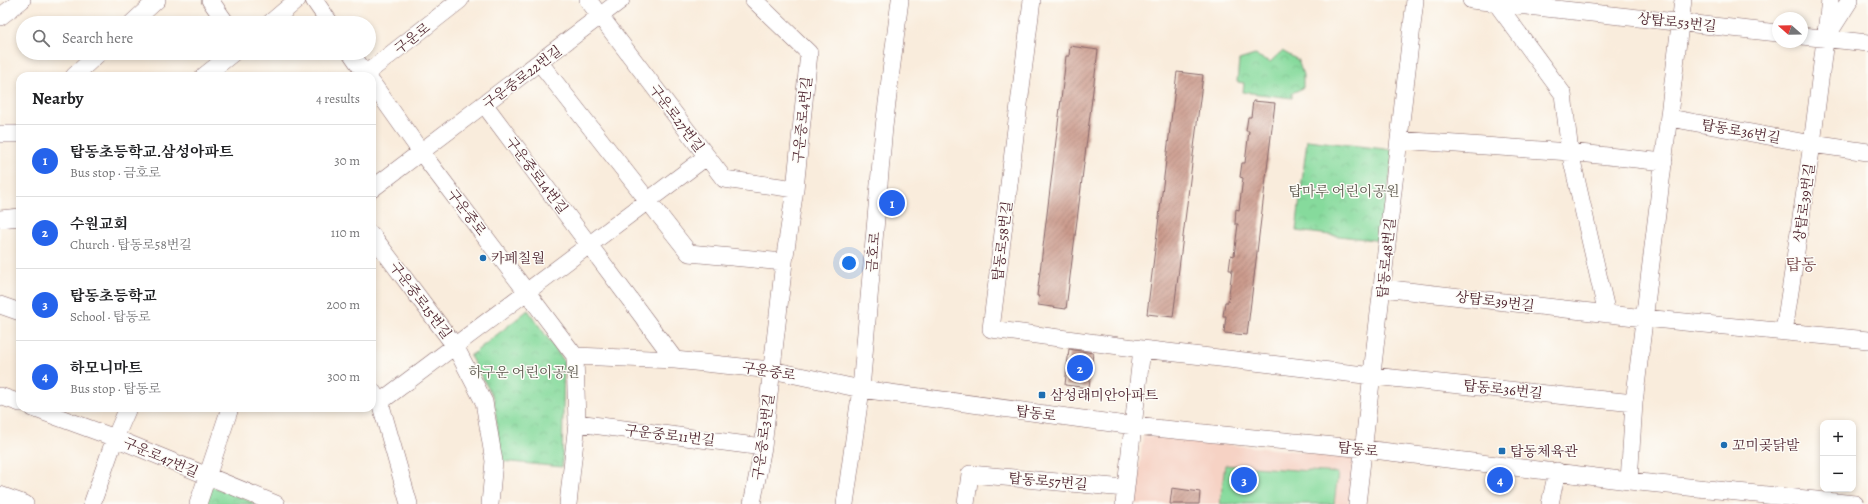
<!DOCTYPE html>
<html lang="en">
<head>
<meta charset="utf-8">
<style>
  :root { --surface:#fff; --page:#f2f2f2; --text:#202124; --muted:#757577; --line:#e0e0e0; --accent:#2563eb }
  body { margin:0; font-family:Alegreya,"Noto Serif KR",serif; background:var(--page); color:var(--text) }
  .controls { position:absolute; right:12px; bottom:12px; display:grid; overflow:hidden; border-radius:8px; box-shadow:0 2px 6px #0003 }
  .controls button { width:36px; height:36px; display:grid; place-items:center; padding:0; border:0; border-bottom:1px solid var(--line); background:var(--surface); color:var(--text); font:20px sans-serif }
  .compass { position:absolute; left:1772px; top:12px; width:36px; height:36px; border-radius:50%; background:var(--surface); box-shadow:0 2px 6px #0003; rotate:290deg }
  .you { position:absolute; left:849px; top:263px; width:14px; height:14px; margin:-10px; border:3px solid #fff; border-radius:50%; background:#1a73e8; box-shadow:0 0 0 6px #1a73e833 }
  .badge { display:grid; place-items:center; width:26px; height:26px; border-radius:50%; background:var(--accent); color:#fff; font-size:13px; font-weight:700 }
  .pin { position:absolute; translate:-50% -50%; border:2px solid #fff; box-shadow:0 1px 4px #0006 }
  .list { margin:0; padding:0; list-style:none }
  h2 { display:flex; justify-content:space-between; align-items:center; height:52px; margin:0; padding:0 16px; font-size:17px }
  h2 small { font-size:13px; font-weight:400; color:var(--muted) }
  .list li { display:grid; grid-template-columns:26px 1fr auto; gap:12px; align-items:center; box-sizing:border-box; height:72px; padding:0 16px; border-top:1px solid var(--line) }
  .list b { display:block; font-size:15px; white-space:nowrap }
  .list p { margin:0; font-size:13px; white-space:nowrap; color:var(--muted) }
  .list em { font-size:13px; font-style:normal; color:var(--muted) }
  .icon { flex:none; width:22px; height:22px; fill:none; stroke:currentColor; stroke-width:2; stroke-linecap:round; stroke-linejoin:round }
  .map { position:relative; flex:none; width:1868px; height:504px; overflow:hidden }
  .search { position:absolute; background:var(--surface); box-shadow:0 2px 6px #0003; left:16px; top:16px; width:360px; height:44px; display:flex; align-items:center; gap:10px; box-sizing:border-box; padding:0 14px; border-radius:22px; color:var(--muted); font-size:15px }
  .panel { position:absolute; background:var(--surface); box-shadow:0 2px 6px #0003; left:16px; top:72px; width:360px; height:340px; border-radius:12px }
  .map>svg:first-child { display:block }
  .built { fill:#f6d2c4 }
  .park { fill:url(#park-crowns); stroke:#687c64 }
  .pitch { fill:#86da9c; stroke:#687c64 }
  .building { fill:url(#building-hatch) }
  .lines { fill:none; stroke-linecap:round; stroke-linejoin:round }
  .minor-casing { stroke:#876769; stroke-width:18 }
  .minor { stroke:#fff; stroke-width:17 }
  .poi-dot { fill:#1f6fb2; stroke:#fdfcf7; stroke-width:1.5 }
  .labels { text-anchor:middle; stroke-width:3; stroke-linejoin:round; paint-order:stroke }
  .street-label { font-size:14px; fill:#4a1f2b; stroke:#fdfcf7 }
  .park-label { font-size:14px; fill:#5c574d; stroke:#fdfcf7 }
  .poi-label { font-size:14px; fill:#4a1f2b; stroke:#fdfcf7; text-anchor:start }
  .quarter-label { font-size:16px; fill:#774a4d; stroke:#fdfcf7 }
</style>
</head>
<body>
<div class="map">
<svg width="1868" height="504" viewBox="0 0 1868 504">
  <defs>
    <pattern id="park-crowns" width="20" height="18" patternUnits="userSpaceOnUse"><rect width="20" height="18" fill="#86da9c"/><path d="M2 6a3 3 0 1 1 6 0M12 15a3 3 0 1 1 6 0" fill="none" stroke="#75bb87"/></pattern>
    <pattern id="building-hatch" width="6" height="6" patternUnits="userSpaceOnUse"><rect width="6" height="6" fill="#cb9b8d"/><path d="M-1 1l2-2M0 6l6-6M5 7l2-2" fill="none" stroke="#a77e73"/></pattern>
  </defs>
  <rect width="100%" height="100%" fill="#fdfcf7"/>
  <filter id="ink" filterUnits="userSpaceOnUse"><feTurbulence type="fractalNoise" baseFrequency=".025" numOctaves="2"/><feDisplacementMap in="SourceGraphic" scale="8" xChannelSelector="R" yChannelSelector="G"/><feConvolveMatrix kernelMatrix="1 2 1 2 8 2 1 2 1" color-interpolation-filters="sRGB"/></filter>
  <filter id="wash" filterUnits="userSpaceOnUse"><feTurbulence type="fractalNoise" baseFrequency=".012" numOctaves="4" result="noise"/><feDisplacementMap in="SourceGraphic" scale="16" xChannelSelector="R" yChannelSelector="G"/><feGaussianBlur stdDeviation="0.9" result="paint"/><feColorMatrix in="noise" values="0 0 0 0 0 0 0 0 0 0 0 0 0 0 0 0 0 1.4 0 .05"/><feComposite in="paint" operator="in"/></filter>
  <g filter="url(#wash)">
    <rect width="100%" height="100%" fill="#f9ecdc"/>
    <path class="built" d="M 1143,436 L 1354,457 L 1348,504 L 1135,504 Z"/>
    <path class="park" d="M 1282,51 L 1298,60 L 1303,75 L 1303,88 L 1292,93 L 1292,98 L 1243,92 L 1244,83 L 1237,82 L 1239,60 L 1255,55 L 1270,62 Z
      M 1307,140 L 1393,150 L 1382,241 L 1296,231 Z
      M 528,310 L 564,361 L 562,467 L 501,461 L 494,399 L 470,356 Z
      M 211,486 L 257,504 L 205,504 Z"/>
    <path class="pitch" d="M 1225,465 L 1338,473 L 1334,504 L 1220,504 Z"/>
    <g id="blocks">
      <path class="building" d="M 1070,46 L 1098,50 L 1066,309 L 1038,305 L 1039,296 L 1037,296 L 1064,75 L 1066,56 L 1069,56 Z
        M 1177,72 L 1203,75 L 1173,317 L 1147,314 Z
        M 1253,101 L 1275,103 L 1247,335 L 1224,333 L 1226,316 L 1223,316 L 1225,302 L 1228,302 L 1232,270 L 1229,270 L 1231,255 L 1234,256 L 1238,224 L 1235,224 L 1236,209 L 1239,210 L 1243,178 L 1240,177 L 1242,163 L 1245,163 L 1249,131 L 1246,131 L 1248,117 L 1251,117 Z
        M 1069,349 L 1093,353 L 1089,388 L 1065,385 Z
        M 1172,488 L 1200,492 L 1199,504 L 1170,504 Z"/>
    </g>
  </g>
  <g filter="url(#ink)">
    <use href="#blocks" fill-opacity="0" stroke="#876769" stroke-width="1"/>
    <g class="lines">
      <defs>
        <path id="minor" d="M 210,0 L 226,23
          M 314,0 L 330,23
          M 588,0 L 724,179 L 795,189
          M 1032,0 L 991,329 L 1142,349 L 1124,504
          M 1471,0 L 1778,33
          M 1494,0 L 1563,94 L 1570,152 L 1607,314
          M 0,17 L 22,0
          M 132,23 L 157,0
          M 270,23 L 297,0
          M 1829,33 L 1850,0
          M 1802,36 L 1868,43
          M 351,53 L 367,76
          M 540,63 L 689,253 L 784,262
          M 74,76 L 99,53
          M 204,76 L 233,53
          M 363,76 L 460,0
          M 372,83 L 421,152 L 575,356 L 675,360 L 772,370 L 861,389 L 1134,426 L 1365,449 L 1629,481 L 1855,504
          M 484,104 L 675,360
          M 1670,118 L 1812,144 L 1868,152
          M 0,134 L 20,134
          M 1399,140 L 1570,152 L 1664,162
          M 372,189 L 621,0
          M 0,219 L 20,217
          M 372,235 L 455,346 L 484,402 L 494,461 L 490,504
          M 1382,288 L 1644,318 L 1868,340
          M 0,305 L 20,312
          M 1784,332 L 1812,144 L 1830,0
          M 1142,349 L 1373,376 L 1634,403
          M 372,391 L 380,402 L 409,504
          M 0,396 L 20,403
          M 380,402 L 706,157
          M 33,408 L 115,438 L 276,504
          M 577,423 L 763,447
          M 1629,481 L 1634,403 L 1683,0
          M 0,495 L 25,504
          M 92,504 L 115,438 L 128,408
          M 198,504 L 230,408
          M 568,504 L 577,423 L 575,356
          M 752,504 L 763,447 L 784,262 L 795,189 L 809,53 L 754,0
          M 845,504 L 861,389 L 884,127 L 900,0
          M 966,504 L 970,474 L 1125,488
          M 1357,504 L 1415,0
          M 1550,504 L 1557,471"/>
      </defs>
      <use href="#minor" class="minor-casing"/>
      <use href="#minor" class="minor"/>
    </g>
  </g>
  <g class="poi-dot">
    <circle cx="483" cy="258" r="4"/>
    <rect x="1038" y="391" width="8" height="8" rx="2"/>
    <circle cx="1724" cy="445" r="4"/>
    <rect x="1498" y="447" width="8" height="8" rx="2"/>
  </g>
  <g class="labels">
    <g class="street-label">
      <text transform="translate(1677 22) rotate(6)" y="5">상탑로53번길</text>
      <text transform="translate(412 38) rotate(-38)" y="5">구운로</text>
      <text transform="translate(522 77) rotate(-37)" y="5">구운중로22번길</text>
      <text transform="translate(677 118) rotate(53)" y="5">구운로27번길</text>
      <text transform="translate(802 120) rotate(-84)" y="5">구운중로4번길</text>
      <text transform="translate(1741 131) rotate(10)" y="5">탑동로36번길</text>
      <text transform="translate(537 175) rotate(53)" y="5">구운중로14번길</text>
      <text transform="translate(1804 203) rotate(-82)" y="5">상탑로39번길</text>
      <text transform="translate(467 212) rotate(53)" y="5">구운중로</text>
      <text transform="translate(1002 241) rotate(-83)" y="5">탑동로58번길</text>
      <text transform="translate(873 252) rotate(-85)" y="5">금호로</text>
      <text transform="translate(1386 258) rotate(-84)" y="5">탑동로48번길</text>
      <text transform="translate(421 300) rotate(53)" y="5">구운중로15번길</text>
      <text transform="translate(1495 301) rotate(7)" y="5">상탑로39번길</text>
      <text transform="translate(769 371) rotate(9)" y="5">구운중로</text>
      <text transform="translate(1503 389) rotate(6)" y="5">탑동로36번길</text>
      <text transform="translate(1036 413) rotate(8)" y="5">탑동로</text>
      <text transform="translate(670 435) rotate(7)" y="5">구운중로11번길</text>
      <text transform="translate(763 437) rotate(-82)" y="5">구운중로3번길</text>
      <text transform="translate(1358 449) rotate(6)" y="5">탑동로</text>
      <text transform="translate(161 457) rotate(23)" y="5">구운로47번길</text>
      <text transform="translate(1048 481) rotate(5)" y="5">탑동로57번길</text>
    </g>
    <g class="park-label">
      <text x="1344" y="196">탑마루 어린이공원</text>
      <text x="524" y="377">하구운 어린이공원</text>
    </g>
    <g class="poi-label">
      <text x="491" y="263">카페칠월</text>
      <text x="1050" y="400">삼성래미안아파트</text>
      <text x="1732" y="450">꼬미곶닭발</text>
      <text x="1510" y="456">탑동체육관</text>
    </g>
    <g class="quarter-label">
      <text x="1801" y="270">탑동</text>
    </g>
  </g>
</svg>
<div class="controls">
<button>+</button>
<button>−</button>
</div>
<svg class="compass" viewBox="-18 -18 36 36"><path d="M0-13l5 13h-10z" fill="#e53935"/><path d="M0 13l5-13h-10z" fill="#757577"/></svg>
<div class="you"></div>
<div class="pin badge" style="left:892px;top:203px">1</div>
<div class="pin badge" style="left:1080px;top:368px">2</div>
<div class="pin badge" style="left:1244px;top:480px">3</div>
<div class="pin badge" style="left:1500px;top:480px">4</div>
<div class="search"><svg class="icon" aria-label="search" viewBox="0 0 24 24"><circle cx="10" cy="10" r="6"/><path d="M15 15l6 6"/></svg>Search here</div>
<section class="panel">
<h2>Nearby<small>4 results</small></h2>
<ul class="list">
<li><span class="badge">1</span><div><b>탑동초등학교.삼성아파트</b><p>Bus stop · 금호로</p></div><em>30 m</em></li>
<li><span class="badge">2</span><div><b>수원교회</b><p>Church · 탑동로58번길</p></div><em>110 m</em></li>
<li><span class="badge">3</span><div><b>탑동초등학교</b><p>School · 탑동로</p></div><em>200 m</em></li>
<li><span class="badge">4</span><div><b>하모니마트</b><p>Bus stop · 탑동로</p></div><em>300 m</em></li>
</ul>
</section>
</div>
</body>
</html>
